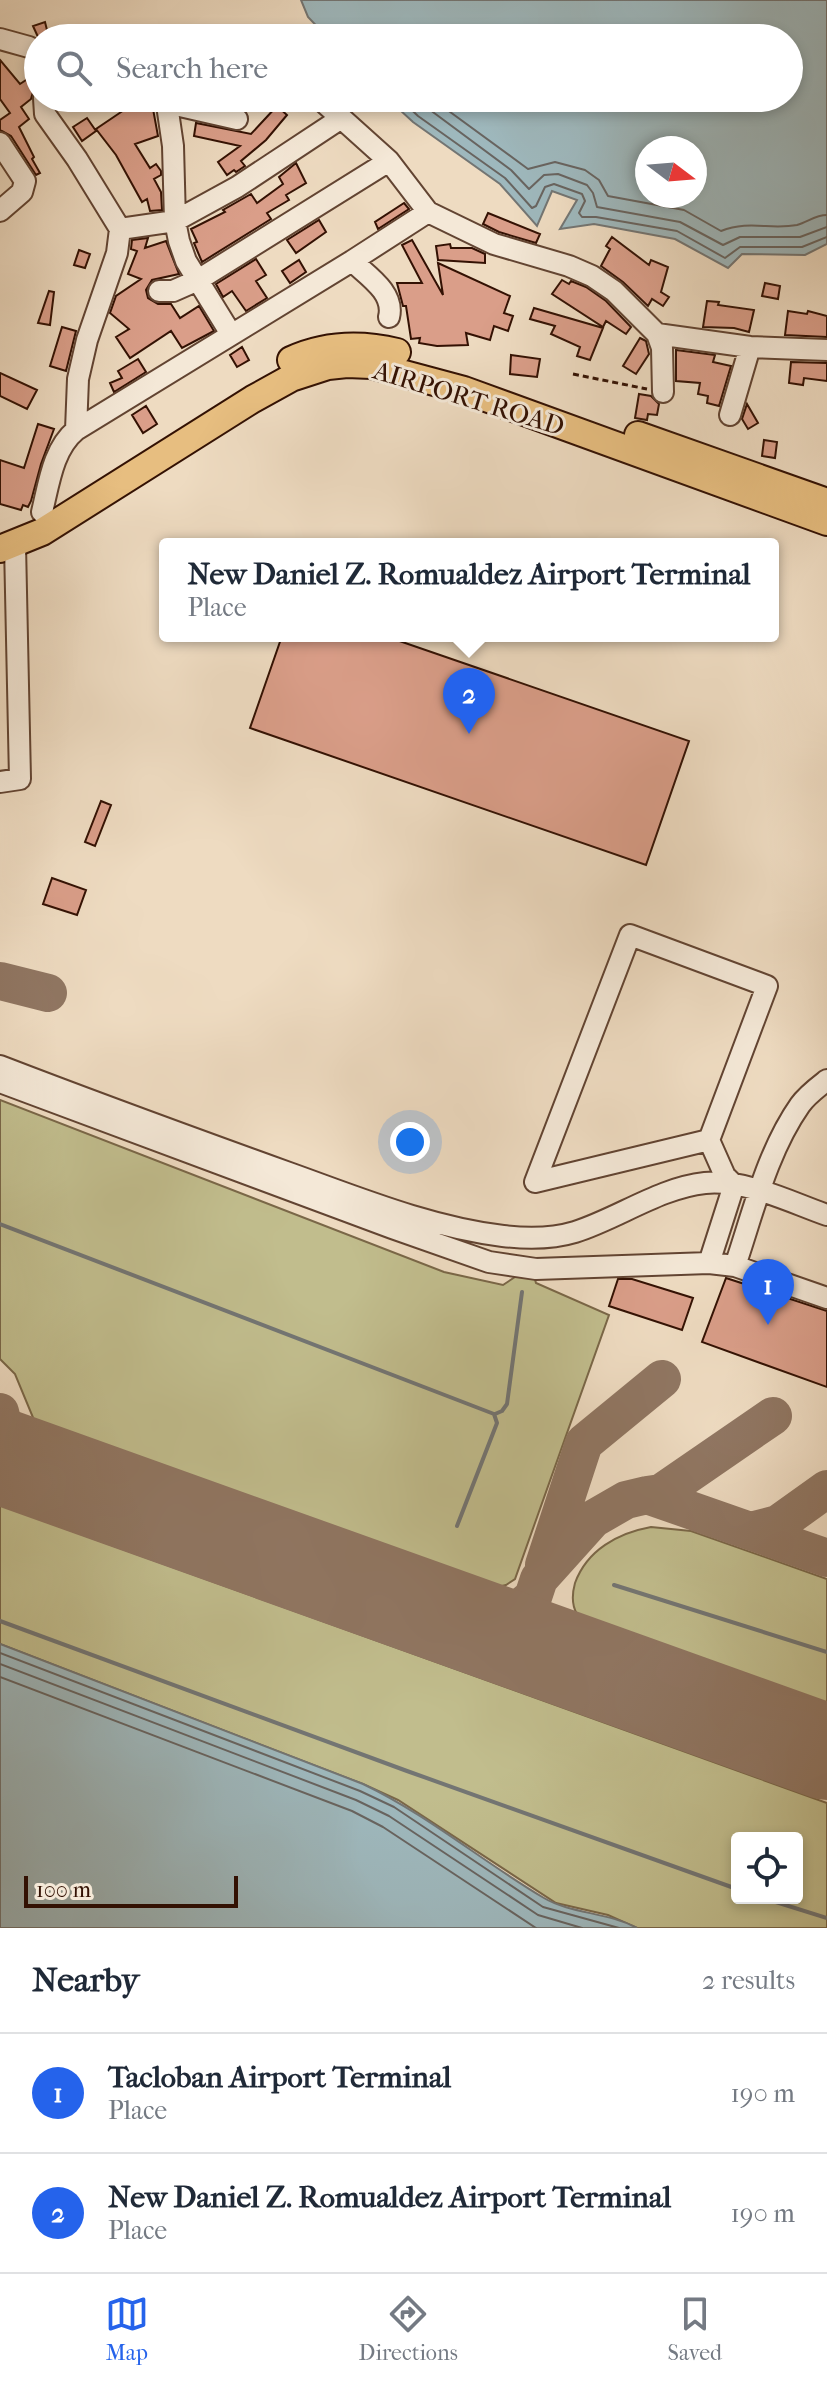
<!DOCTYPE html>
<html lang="en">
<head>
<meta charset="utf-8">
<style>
  :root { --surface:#fff; --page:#f6f6f7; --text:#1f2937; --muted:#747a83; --line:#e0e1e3; --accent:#2563eb }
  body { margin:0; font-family:"IM FELL French Canon",serif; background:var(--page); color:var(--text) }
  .controls { position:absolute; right:24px; bottom:24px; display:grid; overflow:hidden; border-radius:8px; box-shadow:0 4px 12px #0003 }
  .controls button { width:72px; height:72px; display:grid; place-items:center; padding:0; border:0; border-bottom:2px solid var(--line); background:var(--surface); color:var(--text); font:40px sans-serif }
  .compass { position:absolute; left:635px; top:136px; width:72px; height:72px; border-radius:50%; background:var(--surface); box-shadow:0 4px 12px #0003; rotate:106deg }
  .scale { position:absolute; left:24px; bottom:20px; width:214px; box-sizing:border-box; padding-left:8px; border:4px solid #331103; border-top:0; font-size:22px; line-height:28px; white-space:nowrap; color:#331103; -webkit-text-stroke:6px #f4e8d7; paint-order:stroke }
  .you { position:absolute; left:410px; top:1142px; width:28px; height:28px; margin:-20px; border:6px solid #fff; border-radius:50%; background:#1a73e8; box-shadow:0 0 0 12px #1a73e833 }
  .badge { display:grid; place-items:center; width:52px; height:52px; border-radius:50%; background:var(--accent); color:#fff; font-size:26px; font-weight:700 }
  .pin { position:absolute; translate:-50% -66px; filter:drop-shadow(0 2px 4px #0008) }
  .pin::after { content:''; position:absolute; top:42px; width:28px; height:24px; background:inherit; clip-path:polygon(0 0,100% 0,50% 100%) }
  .popup { position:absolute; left:159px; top:538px; width:620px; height:104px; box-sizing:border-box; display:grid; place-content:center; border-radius:8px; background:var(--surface); filter:drop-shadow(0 2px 6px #0005); font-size:26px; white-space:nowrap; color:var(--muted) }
  .popup b { font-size:30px; color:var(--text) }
  .popup::after { content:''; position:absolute; left:50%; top:100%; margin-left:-16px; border:16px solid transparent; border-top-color:var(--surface) }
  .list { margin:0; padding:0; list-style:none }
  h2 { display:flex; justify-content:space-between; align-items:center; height:104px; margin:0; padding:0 32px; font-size:34px }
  h2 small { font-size:26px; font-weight:400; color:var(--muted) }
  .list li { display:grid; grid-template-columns:52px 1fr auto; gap:24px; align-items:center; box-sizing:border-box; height:120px; padding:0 32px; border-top:2px solid var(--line) }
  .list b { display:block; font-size:30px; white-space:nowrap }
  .list p { margin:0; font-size:26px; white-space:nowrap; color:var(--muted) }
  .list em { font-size:26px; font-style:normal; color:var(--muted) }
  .icon { flex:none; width:44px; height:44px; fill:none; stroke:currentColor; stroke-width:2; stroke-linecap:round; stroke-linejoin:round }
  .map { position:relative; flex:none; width:827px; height:1928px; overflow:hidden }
  .search { position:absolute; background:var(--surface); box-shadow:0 4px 12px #0003; left:24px; right:24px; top:24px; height:88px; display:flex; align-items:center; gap:20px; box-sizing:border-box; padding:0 28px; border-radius:44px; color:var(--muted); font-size:30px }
  .sheet { height:344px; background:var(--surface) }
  nav { display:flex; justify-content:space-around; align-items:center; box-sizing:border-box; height:112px; border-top:2px solid var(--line); background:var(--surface); font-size:22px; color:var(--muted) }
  nav a { display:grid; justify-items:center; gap:4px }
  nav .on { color:var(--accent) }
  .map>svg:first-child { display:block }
  .green { fill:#c1bd8d; stroke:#7a6748; stroke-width:2; fill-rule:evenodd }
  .water { fill:#9eb8bd; stroke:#737573; stroke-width:2; fill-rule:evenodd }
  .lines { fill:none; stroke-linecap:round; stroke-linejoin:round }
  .shore { stroke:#686460; stroke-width:2 }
  .stream { stroke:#737573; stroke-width:4 }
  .taxiway { stroke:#907662; stroke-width:38 }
  .runway { stroke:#907662; stroke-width:96 }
  .building { fill:#da9e89; stroke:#331103; stroke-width:2 }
  .minor-casing { stroke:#624432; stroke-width:24 }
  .major-casing { stroke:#331103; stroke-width:30 }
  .path { stroke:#331103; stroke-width:3; stroke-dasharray:6 4; stroke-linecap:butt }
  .minor { stroke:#f4e8d7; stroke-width:20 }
  .major { stroke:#e7be80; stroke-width:26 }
  .labels { text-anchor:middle; stroke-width:6; stroke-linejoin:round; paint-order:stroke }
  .street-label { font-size:26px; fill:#331103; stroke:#f4e8d7 }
</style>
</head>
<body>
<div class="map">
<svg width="827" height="1928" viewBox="0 0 827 1928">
  <rect width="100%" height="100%" fill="#eedbc1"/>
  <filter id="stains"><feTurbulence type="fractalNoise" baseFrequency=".0025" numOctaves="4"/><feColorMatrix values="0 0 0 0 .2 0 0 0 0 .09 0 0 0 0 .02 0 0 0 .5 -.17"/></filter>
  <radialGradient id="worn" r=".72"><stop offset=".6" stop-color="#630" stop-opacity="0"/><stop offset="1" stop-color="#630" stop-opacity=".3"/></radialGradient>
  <path class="green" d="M 0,1100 L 444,1272 L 503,1285 L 518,1275 L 534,1276 L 536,1283 L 609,1315 L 515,1579 L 506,1585 L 488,1589 L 34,1420 L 15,1374 L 0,1359 Z
    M 0,1505 L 827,1803 L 827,1928 L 637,1928 L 608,1915 L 556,1903 L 398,1800 L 363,1784 L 0,1644 ZM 737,1838 L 797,1838 L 797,1898 L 737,1898 Z
    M 651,1527 L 691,1531 L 827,1579 L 827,1704 L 577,1614 C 571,1604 572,1594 575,1583 C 587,1550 618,1533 651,1527 Z"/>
  <path class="water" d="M 301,0 L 827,0 L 827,244 L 805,255 L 742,254 L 728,268 L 675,239 L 594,224 L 560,229 L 577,200 L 552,191 L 537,226 L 500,184 L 413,122 L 387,98 L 789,98 L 789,38 L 328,38 L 308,17 ZM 647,148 L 695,148 L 695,196 L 647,196 Z
    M 0,1644 L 363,1784 C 428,1815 483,1862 544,1898 C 571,1914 608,1912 637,1928 L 0,1928 Z"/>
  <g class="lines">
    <path class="shore" d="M 399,98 L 418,116 L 505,178 L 532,208 L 536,206 L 545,187 L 554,184 L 582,194 L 585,201 L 579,213 L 582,217 L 596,217 L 677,231 L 725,258 L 740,247 L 802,247 L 827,237
      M 414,98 L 511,170 L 529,189 L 544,175 L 558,174 L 587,185 L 593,193 L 597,207 L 680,222 L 723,245 L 740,237 L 800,237 L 827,227
      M 431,98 L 528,169 L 555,162 L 585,170 L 599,180 L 608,196 L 684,210 L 721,231 C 749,220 770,230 797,225 C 808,222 815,215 827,215
      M 0,1653 L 360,1791 L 394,1807 L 543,1907 L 619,1928
      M 0,1664 L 356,1800 L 389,1816 L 538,1915 L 582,1928
      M 0,1677 L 352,1811 L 383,1827 L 536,1928"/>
    <path class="stream" d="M 0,1224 L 494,1414 L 497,1423 L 457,1526
      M 495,1414 L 502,1411 L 507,1404 L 522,1292
      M 614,1585 L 827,1652
      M 0,1621 L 407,1771 L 737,1889
      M 763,1898 L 827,1918"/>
    <path class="taxiway" d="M 0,981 L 48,993
      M 0,1412 L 7,1441 L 22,1464
      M 647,1495 L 661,1493 L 773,1416
      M 751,1531 L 778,1524 L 827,1489
      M 544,1565 L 584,1443 L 662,1379
      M 533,1597 C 526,1618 523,1635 542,1650
      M 460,1621 L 489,1628 L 499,1626 L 533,1597 L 539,1579 L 593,1519 L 626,1500 L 647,1495 L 827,1558"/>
    <path class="runway" d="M 0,1456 L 827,1752"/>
  </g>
  <path class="building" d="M 45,22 L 48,34 L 38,37 L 33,26 Z
    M 0,60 L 20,84 L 38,72 L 38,87 L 33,92 L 31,99 L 21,107 L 29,119 L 19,127 L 34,157 L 32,159 L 40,173 L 36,175 L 11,136 L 0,130 L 0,120 L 10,113 L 0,99 Z
    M 122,98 L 151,98 L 158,136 L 135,144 L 150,168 L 156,164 L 161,171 L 161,175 L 154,179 L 161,192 L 162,210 L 150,211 L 147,199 L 142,202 L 116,155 L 96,129 L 127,108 Z
    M 277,106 L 287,115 L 266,140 L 241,161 L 245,166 L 236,172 L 234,170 L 227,175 L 218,162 L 240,146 L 194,136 L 196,123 L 251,134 Z
    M 87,118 L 96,131 L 82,141 L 73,127 Z
    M 296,163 L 306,183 L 286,195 L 289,200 L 267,213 L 271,219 L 202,262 L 194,243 L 197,242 L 191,229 L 225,212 L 223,210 L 251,194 L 257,203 L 283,184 L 279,177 Z
    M 404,203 L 409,209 L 378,229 L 375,222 Z
    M 488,213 L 540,234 L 536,243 L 499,232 L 483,224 Z
    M 319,220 L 326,232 L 296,253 L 287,240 Z
    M 612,237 L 649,265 L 651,260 L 668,267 L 661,292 L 669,297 L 663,306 L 652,299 L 648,306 L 623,282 L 601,266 L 610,249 L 606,246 Z
    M 148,238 L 145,248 L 166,241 L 179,274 L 152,280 L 146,290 L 148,298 L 158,304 L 171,304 L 180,318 L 199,306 L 214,331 L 182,348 L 171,331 L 130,358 L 116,337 L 129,329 L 110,313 L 116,296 L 141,279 L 128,274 L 137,251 L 131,249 L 132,240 Z
    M 412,240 L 443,295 L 438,263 L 510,296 L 504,313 L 513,316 L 508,331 L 494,326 L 490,340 L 466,333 L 468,345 L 437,346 L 419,343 L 420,338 L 411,339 L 406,306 L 403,306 L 397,283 L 422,283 L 402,245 Z
    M 450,244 L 451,248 L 472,248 L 485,254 L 485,263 L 438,260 L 436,246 Z
    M 79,250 L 90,254 L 85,268 L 74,265 Z
    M 256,259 L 266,275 L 256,281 L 267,298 L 246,311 L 232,291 L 223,297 L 216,284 Z
    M 299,260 L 306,272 L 290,283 L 282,271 Z
    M 562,280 L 569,284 L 571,281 L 586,287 L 606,301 L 631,327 L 626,334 L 606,321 L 603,327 L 552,294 Z
    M 765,283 L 780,286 L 778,299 L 762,296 Z
    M 49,291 L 54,292 L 50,325 L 38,323 Z
    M 707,301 L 719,302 L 718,305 L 754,310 L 749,332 L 734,328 L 703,327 Z
    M 534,308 L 603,328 L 590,360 L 577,356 L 580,347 L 551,334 L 555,326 L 530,319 Z
    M 788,311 L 807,314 L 808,311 L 827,316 L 827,337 L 785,335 Z
    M 62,327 L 76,331 L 66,371 L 50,366 Z
    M 640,338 L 646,341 L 649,354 L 636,374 L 623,366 Z
    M 242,347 L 249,360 L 237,367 L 230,355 Z
    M 676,350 L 715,355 L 713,362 L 731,366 L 719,406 L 707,403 L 708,396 L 698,394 L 700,383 L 676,381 Z
    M 511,355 L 540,359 L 537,377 L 510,374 Z
    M 138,359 L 146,372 L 114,392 L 110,383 L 122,378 L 118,371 Z
    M 791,362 L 827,363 L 827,381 L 804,378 L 803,385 L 789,383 Z
    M 0,373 L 37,390 L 27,409 L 0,396 Z
    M 639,394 L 651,396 L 659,404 L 657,415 L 648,414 L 647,420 L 635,418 Z
    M 747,404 L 758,423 L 748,429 L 742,419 Z
    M 146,406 L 157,424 L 143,433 L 132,415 Z
    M 38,424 L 54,429 L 41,464 L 31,501 L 28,507 L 23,505 L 21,510 L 0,504 L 0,460 L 24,468 Z
    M 764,440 L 777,442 L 775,458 L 762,456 Z
    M 282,636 L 385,636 L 689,741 L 646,865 L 250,728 Z
    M 101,801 L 111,805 L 95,846 L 85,842 Z
    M 52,878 L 86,890 L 77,915 L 43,904 Z
    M 726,1278 L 827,1311 L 827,1387 L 702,1342 Z
    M 618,1279 L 632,1279 L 693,1298 L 682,1330 L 609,1306 Z"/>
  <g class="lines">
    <defs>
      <path id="minor" d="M 131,38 L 140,36 L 166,38
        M 0,39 L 29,47 L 38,52
        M 44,98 L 45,114 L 77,159 L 120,229 L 117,253 L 87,340 L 78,379 L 76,430
        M 166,98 L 173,146 L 175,221 L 179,241 L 186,261 L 231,334
        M 319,98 L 389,161 L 428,212 L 494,244 L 569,266 L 592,276 L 614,291 L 657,334 L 662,348 L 663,392
        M 167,103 L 237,119
        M 0,143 L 25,181 L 22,192 L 0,211
        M 120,229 L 175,221 L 237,187 L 340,119
        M 352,261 C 368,276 395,293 389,317
        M 159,291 L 173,291 L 198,280 L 389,161
        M 657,334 L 750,347 L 827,350
        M 730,415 L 750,347
        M 42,512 C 49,483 53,449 76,430 L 352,261 L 428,212
        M 0,782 L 20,779 L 15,545
        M 0,1066 C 96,1103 192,1138 289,1173 C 359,1198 429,1227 503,1236 C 528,1239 552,1239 575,1232 C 619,1218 659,1188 705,1183 C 745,1179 790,1202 827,1215
        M 0,1082 L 392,1228 L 489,1262 L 536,1269 L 709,1263 L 735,1266 L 827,1298
        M 709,1140 L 535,1182 L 630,935 L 767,986 L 709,1140 L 725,1176 L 734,1185
        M 709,1263 L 734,1185
        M 735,1266 C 753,1213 767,1152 800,1105 C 807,1095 818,1087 827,1080"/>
      <path id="major" d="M 291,360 C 326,344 360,343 397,352
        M 638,435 L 827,502
        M 0,549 L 42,532 L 253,399 L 291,378 L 328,366 L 347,364 L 371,365 L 464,390 L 827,522"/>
    </defs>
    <use href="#minor" class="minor-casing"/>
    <use href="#major" class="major-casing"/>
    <path class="path" d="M 573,374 L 647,389"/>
    <use href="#minor" class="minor"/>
    <use href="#major" class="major"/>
  </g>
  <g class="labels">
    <g class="street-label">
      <text transform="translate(469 398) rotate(17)" y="9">AIRPORT ROAD</text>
    </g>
  </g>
  <rect width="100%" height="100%" filter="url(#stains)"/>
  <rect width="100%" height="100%" fill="url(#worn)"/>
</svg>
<div class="controls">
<button><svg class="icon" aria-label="locate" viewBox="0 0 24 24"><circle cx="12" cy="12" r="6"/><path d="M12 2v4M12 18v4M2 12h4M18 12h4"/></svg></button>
</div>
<svg class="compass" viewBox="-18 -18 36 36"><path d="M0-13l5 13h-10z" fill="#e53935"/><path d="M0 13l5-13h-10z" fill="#747a83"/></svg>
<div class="scale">100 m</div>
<div class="you"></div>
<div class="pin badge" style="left:768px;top:1325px">1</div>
<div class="pin badge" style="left:469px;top:734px">2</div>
<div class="popup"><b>New Daniel Z. Romualdez Airport Terminal</b>Place</div>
<div class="search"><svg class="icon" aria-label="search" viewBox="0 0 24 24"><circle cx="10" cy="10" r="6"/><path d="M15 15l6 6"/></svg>Search here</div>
</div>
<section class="sheet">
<h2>Nearby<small>2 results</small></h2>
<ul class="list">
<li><span class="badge">1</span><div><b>Tacloban Airport Terminal</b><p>Place</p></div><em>190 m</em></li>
<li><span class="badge">2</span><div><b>New Daniel Z. Romualdez Airport Terminal</b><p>Place</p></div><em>190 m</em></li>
</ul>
</section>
<nav>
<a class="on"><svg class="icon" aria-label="map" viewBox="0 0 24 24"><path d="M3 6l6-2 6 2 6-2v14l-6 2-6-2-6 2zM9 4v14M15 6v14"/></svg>Map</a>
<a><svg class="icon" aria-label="directions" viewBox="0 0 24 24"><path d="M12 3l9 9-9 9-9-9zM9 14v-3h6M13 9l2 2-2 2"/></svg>Directions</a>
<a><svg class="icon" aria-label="saved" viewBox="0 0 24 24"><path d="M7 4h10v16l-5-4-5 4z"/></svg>Saved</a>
</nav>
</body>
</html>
